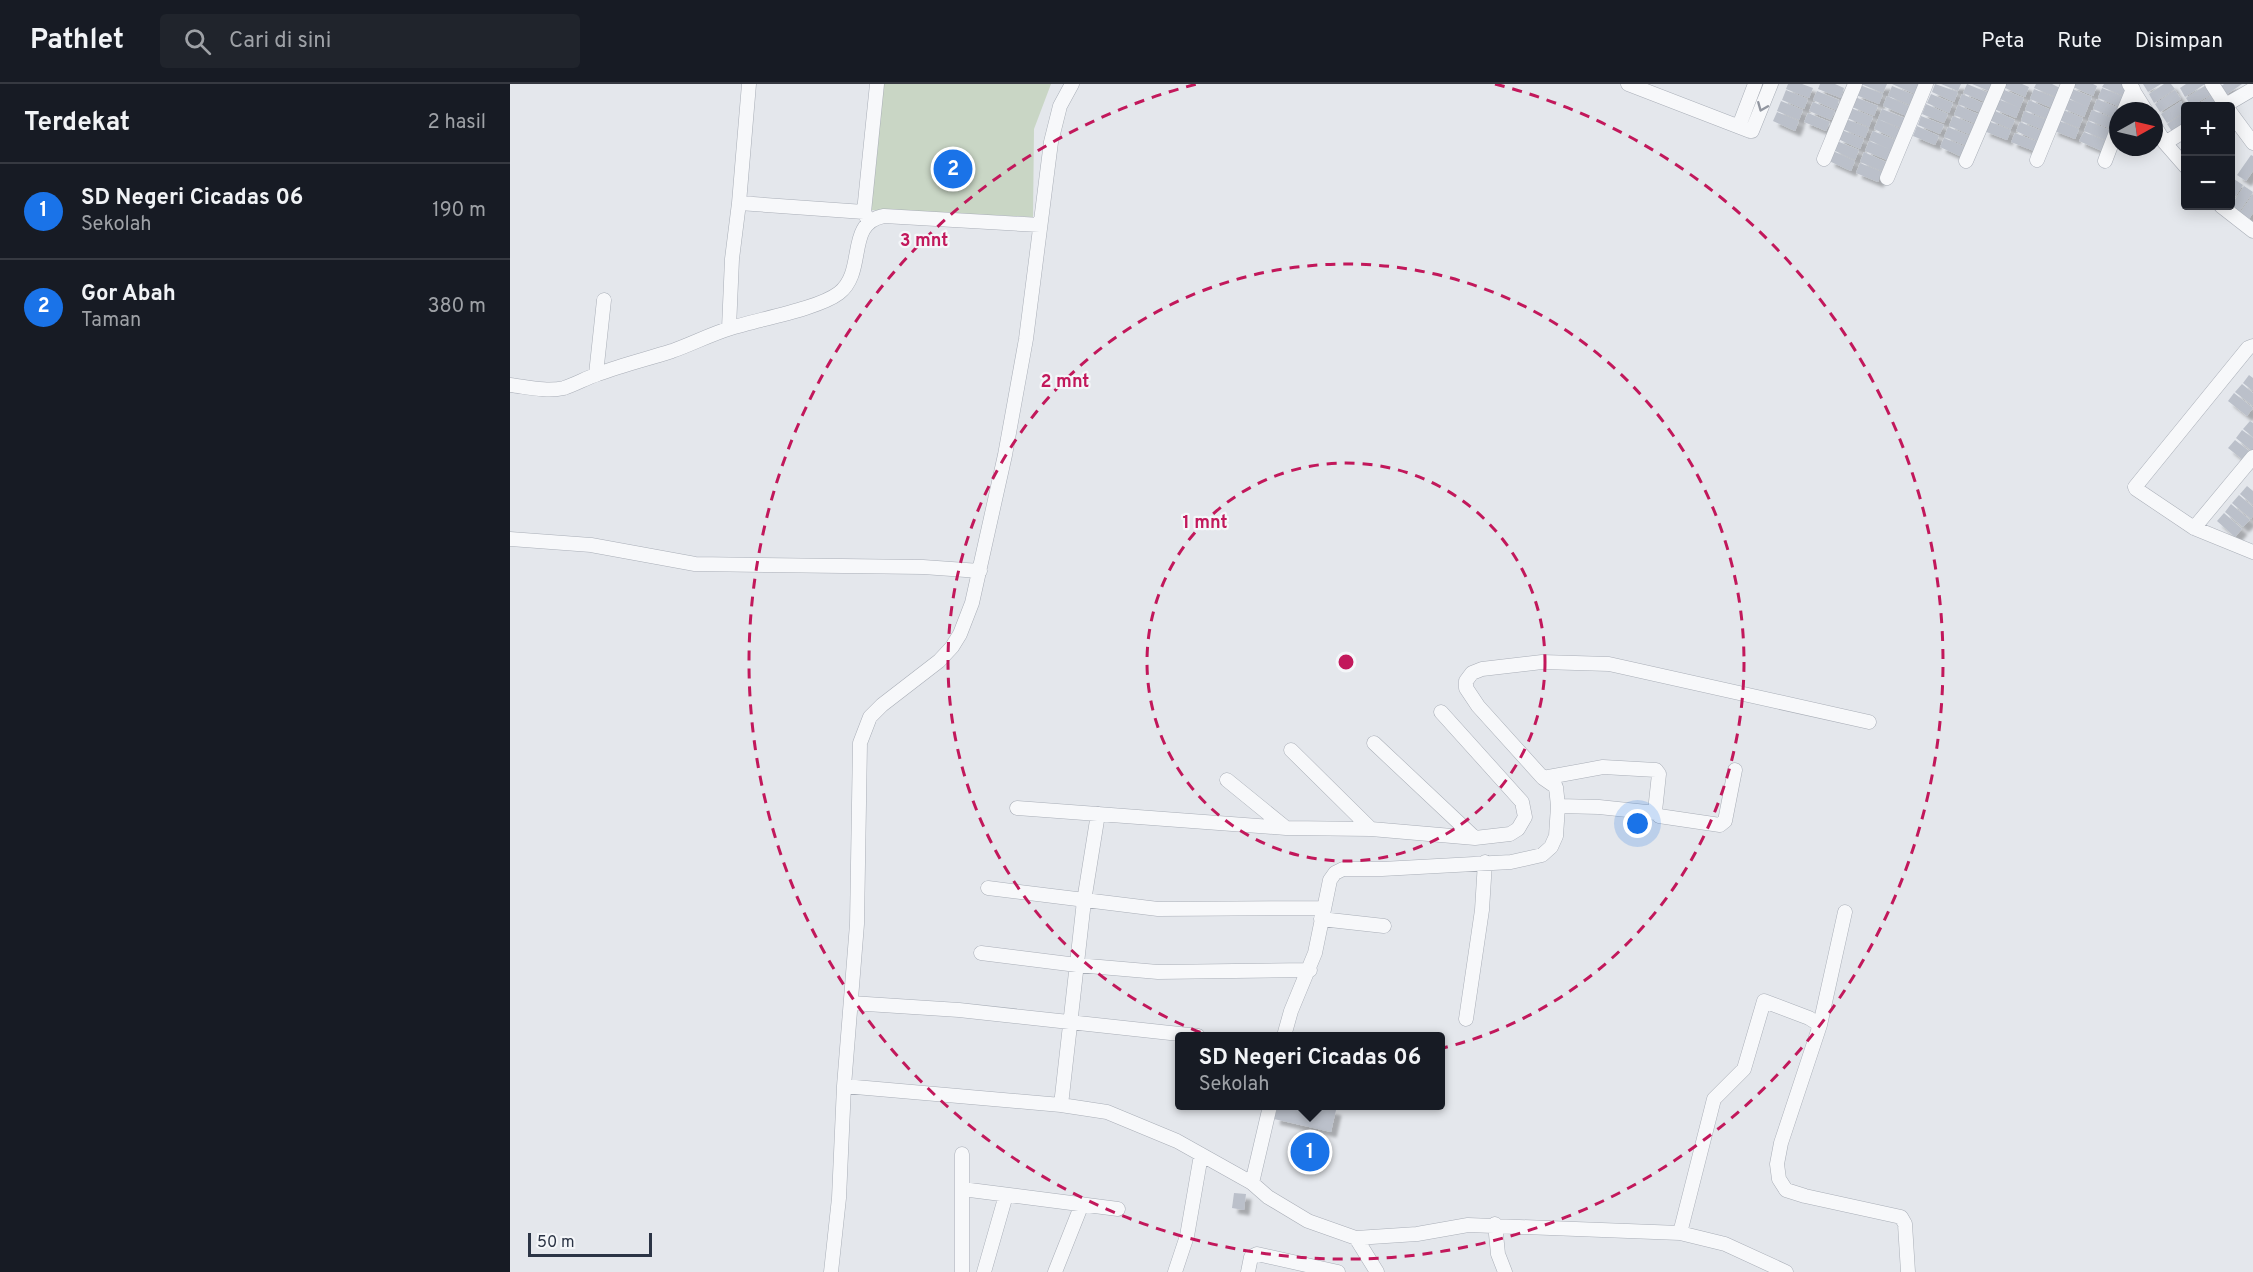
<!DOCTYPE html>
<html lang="id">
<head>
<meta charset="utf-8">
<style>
  :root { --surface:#171b24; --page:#20242c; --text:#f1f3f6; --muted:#9ea1a6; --line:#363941; --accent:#1a73e8 }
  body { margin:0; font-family:Overpass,sans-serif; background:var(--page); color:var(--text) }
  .controls { position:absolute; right:18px; top:18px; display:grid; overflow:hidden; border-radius:6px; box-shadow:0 3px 15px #0003 }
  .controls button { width:54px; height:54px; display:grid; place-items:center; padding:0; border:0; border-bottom:2px solid var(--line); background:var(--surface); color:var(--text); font:30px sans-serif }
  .compass { position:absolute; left:1599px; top:18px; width:54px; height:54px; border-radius:50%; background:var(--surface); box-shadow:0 3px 15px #0003; rotate:82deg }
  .scale { position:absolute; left:18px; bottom:15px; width:124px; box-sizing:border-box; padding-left:6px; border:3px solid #2b3445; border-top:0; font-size:16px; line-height:21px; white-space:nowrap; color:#2b3445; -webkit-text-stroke:4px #f4f6f9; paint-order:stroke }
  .you { position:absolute; left:1128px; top:740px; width:21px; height:21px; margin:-15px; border:4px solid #fff; border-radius:50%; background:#1a73e8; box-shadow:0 0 0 9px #1a73e833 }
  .badge { display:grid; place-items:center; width:39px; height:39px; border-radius:50%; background:var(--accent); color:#fff; font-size:20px; font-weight:700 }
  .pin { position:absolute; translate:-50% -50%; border:3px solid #fff; box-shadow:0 2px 6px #0006 }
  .popup { position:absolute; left:665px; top:948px; width:270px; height:78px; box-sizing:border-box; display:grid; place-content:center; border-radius:6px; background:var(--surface); filter:drop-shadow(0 2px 4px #0005); font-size:20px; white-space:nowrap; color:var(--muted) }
  .popup b { font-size:22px; color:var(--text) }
  .popup::after { content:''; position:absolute; left:50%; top:100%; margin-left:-12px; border:12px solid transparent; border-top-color:var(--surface) }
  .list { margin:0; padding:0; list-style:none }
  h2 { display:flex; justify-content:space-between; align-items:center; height:78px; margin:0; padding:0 24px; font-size:26px }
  h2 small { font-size:20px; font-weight:400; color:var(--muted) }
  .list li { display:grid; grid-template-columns:39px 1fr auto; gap:18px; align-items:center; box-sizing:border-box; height:96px; padding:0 24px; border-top:2px solid var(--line) }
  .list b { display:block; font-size:22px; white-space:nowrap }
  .list p { margin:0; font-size:20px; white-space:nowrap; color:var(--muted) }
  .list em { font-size:20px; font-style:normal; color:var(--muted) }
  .icon { flex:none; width:33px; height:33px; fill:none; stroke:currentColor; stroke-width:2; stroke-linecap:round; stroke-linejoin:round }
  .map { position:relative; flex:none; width:1743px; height:1188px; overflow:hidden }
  header { display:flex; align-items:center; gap:36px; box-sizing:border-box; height:84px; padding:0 30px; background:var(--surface); border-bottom:2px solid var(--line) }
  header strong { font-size:28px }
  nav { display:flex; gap:33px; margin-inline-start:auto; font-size:21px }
  .search { width:420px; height:54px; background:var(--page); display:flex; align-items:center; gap:15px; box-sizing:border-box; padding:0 21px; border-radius:6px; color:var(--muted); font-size:22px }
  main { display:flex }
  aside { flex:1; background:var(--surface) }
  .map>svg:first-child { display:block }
  .green { fill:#c9d6c5 }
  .building { fill:#bbc0ca; filter:url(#shadow) }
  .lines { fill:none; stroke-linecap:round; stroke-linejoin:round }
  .minor-casing { stroke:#a9aeb7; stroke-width:15 }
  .minor { stroke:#f7f8fa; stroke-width:14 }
  .oneway { stroke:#9196a0 }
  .ring { fill:none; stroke:#c2185b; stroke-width:3; stroke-dasharray:10 8 }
  .centre { fill:#c2185b; stroke:#f4f6f9; stroke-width:3 }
  .ring-label { font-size:18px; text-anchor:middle; font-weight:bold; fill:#c2185b; stroke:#f4f6f9; stroke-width:4.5; stroke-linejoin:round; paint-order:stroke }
</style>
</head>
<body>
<header>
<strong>Pathlet</strong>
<div class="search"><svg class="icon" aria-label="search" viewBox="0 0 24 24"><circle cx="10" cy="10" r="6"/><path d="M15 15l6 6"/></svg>Cari di sini</div>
<nav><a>Peta</a><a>Rute</a><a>Disimpan</a></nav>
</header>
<main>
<aside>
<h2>Terdekat<small>2 hasil</small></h2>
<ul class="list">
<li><span class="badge">1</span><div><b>SD Negeri Cicadas 06</b><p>Sekolah</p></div><em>190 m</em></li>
<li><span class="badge">2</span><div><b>Gor Abah</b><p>Taman</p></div><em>380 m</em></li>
</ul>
</aside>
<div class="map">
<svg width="1743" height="1188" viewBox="0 0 1743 1188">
  <defs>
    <filter id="shadow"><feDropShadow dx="5.5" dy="5.5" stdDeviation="1.5" flood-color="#0004"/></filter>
  </defs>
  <rect width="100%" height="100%" fill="#e4e7ec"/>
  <path class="green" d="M 369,0 L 541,0 L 524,45 L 523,133 L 358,126 Z"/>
  <path class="building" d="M 1278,0 L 1292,0 L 1303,4 L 1299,14 L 1276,5 Z
    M 1310,0 L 1325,0 L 1334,4 L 1331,14 L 1308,5 Z
    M 1351,0 L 1377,0 L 1373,9 Z
    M 1382,0 L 1409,0 L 1405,10 Z
    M 1425,0 L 1448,8 L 1444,18 L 1422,8 Z
    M 1431,0 L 1451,0 L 1448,7 Z
    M 1457,0 L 1479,9 L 1475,18 L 1453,9 Z
    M 1462,0 L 1482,0 L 1479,7 Z
    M 1494,0 L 1512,0 L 1519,3 L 1515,13 L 1493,3 Z
    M 1526,0 L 1542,0 L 1550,4 L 1546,13 L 1524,4 Z
    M 1562,0 L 1583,0 L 1587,2 L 1583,12 L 1561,2 Z
    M 1594,0 L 1613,0 L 1619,2 L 1614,12 L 1592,3 Z
    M 1633,0 L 1651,0 L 1638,8 Z
    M 1654,0 L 1661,0 L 1665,5 L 1644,19 L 1639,10 Z
    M 1676,0 L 1695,0 L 1675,13 L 1670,4 Z
    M 1714,0 L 1732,0 L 1716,11 L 1710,3 Z
    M 1350,1 L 1373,10 L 1369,20 L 1346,11 Z
    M 1696,1 L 1702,10 L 1681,22 L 1676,14 Z
    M 1382,2 L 1404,11 L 1400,21 L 1378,12 Z
    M 1560,4 L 1582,13 L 1578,23 L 1556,13 Z
    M 1592,4 L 1614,13 L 1610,23 L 1588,14 Z
    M 1492,5 L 1514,14 L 1510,24 L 1488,14 Z
    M 1524,5 L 1546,14 L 1542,24 L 1520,15 Z
    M 1276,6 L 1298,15 L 1294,25 L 1272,16 Z
    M 1665,6 L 1671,15 L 1650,28 L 1645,20 Z
    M 1307,7 L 1329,16 L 1326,26 L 1303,16 Z
    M 1421,10 L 1443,19 L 1439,29 L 1417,19 Z
    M 1452,10 L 1475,20 L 1471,29 L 1448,20 Z
    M 1702,11 L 1708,20 L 1704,22 L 1685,22 Z
    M 1377,12 L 1399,22 L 1396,32 L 1373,22 Z
    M 1345,13 L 1368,22 L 1364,32 L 1342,23 Z
    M 1556,14 L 1578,23 L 1574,33 L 1552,24 Z
    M 1488,15 L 1510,24 L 1506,34 L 1484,25 Z
    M 1587,15 L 1609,24 L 1605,34 L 1583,25 Z
    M 1519,16 L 1541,26 L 1537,35 L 1515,26 Z
    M 1271,17 L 1293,26 L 1289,36 L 1267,27 Z
    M 1671,17 L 1676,27 L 1657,39 L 1651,30 Z
    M 1303,18 L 1325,27 L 1321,36 L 1299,27 Z
    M 1416,20 L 1438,30 L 1434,39 L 1412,30 Z
    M 1448,21 L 1470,31 L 1466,40 L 1444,31 Z
    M 1341,24 L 1363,33 L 1359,43 L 1337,34 Z
    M 1372,25 L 1395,34 L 1391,44 L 1368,35 Z
    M 1551,25 L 1573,34 L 1569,44 L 1547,35 Z
    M 1483,26 L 1505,36 L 1501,45 L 1479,36 Z
    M 1582,26 L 1605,35 L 1601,45 L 1578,36 Z
    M 1514,27 L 1537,36 L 1533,46 L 1511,37 Z
    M 1267,28 L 1289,37 L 1285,47 L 1263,37 Z
    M 1676,28 L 1676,40 L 1663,49 L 1657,40 Z
    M 1298,29 L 1320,38 L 1316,47 L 1294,38 Z
    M 1411,32 L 1434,41 L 1430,50 L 1408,41 Z
    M 1443,32 L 1465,41 L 1461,51 L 1439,42 Z
    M 1336,35 L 1359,44 L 1355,54 L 1332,45 Z
    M 1368,35 L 1390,45 L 1386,55 L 1364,45 Z
    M 1547,36 L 1569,45 L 1565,55 L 1542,46 Z
    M 1478,37 L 1501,46 L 1497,56 L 1474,47 Z
    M 1578,37 L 1600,46 L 1596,56 L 1574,47 Z
    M 1510,38 L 1532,47 L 1528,57 L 1506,47 Z
    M 1407,42 L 1429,52 L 1425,61 L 1403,52 Z
    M 1438,43 L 1460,52 L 1457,62 L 1434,53 Z
    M 1332,46 L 1354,55 L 1350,65 L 1328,55 Z
    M 1363,47 L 1386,56 L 1381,66 L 1359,56 Z
    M 1574,48 L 1596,57 L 1592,67 L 1569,57 Z
    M 1505,49 L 1528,58 L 1524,67 L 1501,58 Z
    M 1434,54 L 1456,63 L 1452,73 L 1430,63 Z
    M 1327,57 L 1349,66 L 1345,76 L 1323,66 Z
    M 1359,57 L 1381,66 L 1377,76 L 1355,67 Z
    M 1323,67 L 1345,77 L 1341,87 L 1319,77 Z
    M 1354,68 L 1376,78 L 1372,87 L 1350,78 Z
    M 1741,71 L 1743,72 L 1743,87 L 1736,97 L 1727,91 Z
    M 1350,79 L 1372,88 L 1368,98 L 1346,89 Z
    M 1724,95 L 1733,101 L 1720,120 L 1720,101 Z
    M 1734,102 L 1743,108 L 1729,128 L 1721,122 Z
    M 1743,110 L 1743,129 L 1739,135 L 1730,129 Z
    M 1739,291 L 1743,294 L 1743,307 L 1733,299 Z
    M 1732,300 L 1743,309 L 1743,322 L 1725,308 Z
    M 1724,309 L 1743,324 L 1737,332 L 1718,317 Z
    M 1740,337 L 1743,339 L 1743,353 L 1733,345 Z
    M 1732,346 L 1743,354 L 1743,368 L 1726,354 Z
    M 1725,356 L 1743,370 L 1737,379 L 1718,364 Z
    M 1737,402 L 1743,407 L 1743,421 L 1730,410 Z
    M 1729,411 L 1743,423 L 1743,432 L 1741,435 L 1722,419 Z
    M 1721,420 L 1740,436 L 1733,443 L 1715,428 Z
    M 1714,429 L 1732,445 L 1725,453 L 1707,437 Z
    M 768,1022 L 807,1022 L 826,1026 L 821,1048 L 764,1035 Z
    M 724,1109 L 736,1110 L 734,1126 L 722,1124 Z"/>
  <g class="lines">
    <defs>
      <path id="minor" d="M 239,0 L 229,119 L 354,128
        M 1118,0 L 1240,47 L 1242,47 L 1261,0
        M 1619,0 L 1636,27
        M 1702,0 L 1716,22
        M 1714,22 L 1743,5
        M 1614,27 L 1623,5
        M 1720,28 L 1743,59
        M 1644,41 L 1655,59 L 1676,83
        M 1229,42 L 1245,0
        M 1655,59 L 1676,46
        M 1314,75 L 1345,0
        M 1527,76 L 1558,0
        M 1456,77 L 1489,0
        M 1595,77 L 1608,43
        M 1377,94 L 1416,0
        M 1711,122 L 1743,147
        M 358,136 L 354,128 L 367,0
        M 219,244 L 222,175 L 229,119
        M 1743,262 L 1738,264 L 1625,403 L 1626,405 L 1684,444 L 1743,468
        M 86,290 L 94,216
        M 0,301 C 17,303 37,308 54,304 C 66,300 76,294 88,290 C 112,281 137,275 162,267 C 182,260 201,250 221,244 C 249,235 308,225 329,209 C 357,187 335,139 374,132 L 530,141
        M 1684,444 L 1743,373
        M 0,455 L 81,461 L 185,480 L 413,483 L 470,487
        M 864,659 L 965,754
        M 781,666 L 861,745
        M 1033,694 L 1093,683 L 1146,686 L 1149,690 L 1145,727 L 1149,732 L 1210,741 L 1215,737 L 1225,686
        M 717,696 L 776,744
        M 1048,722 L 1089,723 L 1146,729
        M 507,724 L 776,744 L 861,745 L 965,754 L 1000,750 L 1008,745 L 1015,733 L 1012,718 L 931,628
        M 478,804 L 648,825 L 813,824
        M 1335,828 L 1310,941 L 1271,1059 L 1267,1080 L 1269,1095 L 1276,1106 L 1295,1112 L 1391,1133 L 1395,1140 L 1398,1188
        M 811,835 L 874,842
        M 471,869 L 567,881 L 648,888 L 800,886
        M 341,919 L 449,926 L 688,952
        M 956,935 L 972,826 L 975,778
        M 774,952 L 781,927 L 805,869 L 820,796 L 825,789 L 833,785 L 872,785 L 1001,778 L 1032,771 L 1041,763 L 1046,752 L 1048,722 L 1046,703 L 1033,694 L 968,622 L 956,604 L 956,597 L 962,589 L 972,585 L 1032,578 L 1099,580 L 1359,638
        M 334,1002 L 551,1021 L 597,1028 L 667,1057 L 742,1099 L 758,1113 L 798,1137 L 846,1154 L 907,1150 L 958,1141 L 1170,1149 L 1215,1160 L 1276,1188
        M 551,1021 L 574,817 L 588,730
        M 742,1099 L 760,1022
        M 452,1105 L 608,1125
        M 985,1140 L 988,1170 L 995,1188
        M 1170,1149 L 1204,1015 L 1234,985 L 1254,917 L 1299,934 L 1310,941
        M 846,1154 L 867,1188
        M 321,1188 L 329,1114 L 334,1002 L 347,840 L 350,659 L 360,633 L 372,621 L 429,577 L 442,563 L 450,550 L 462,519 L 495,371 L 516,255 L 541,58 L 550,22 L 562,0
        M 452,1188 L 452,1070
        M 474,1188 L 496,1111
        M 545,1188 L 572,1120
        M 665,1188 L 677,1152 L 691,1071
        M 738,1188 L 741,1173 L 747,1170 L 828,1188"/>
    </defs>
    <use href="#minor" class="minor-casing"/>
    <use href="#minor" class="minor"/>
  </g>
  <defs><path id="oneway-chevron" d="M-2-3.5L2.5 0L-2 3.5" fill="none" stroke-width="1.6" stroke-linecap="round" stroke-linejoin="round" transform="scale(1.5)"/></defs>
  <use class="oneway" href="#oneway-chevron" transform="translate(1252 23) rotate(112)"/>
  <g class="ring">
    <circle cx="836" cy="578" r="199"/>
    <circle cx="836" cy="578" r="398"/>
    <path d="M985 0A597 597 0 1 1 687 0"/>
  </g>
  <circle cx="836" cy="578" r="9" class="centre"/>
  <g class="ring-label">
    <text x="414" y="162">3 mnt</text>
    <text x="555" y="303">2 mnt</text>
    <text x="695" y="444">1 mnt</text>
  </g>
</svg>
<div class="controls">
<button>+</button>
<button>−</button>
</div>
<svg class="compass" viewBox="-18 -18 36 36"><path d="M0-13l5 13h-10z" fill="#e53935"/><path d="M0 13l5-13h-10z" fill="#9ea1a6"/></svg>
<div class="scale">50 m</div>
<div class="you"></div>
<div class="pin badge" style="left:800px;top:1068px">1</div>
<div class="popup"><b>SD Negeri Cicadas 06</b>Sekolah</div>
<div class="pin badge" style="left:443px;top:85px">2</div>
</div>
</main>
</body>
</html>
